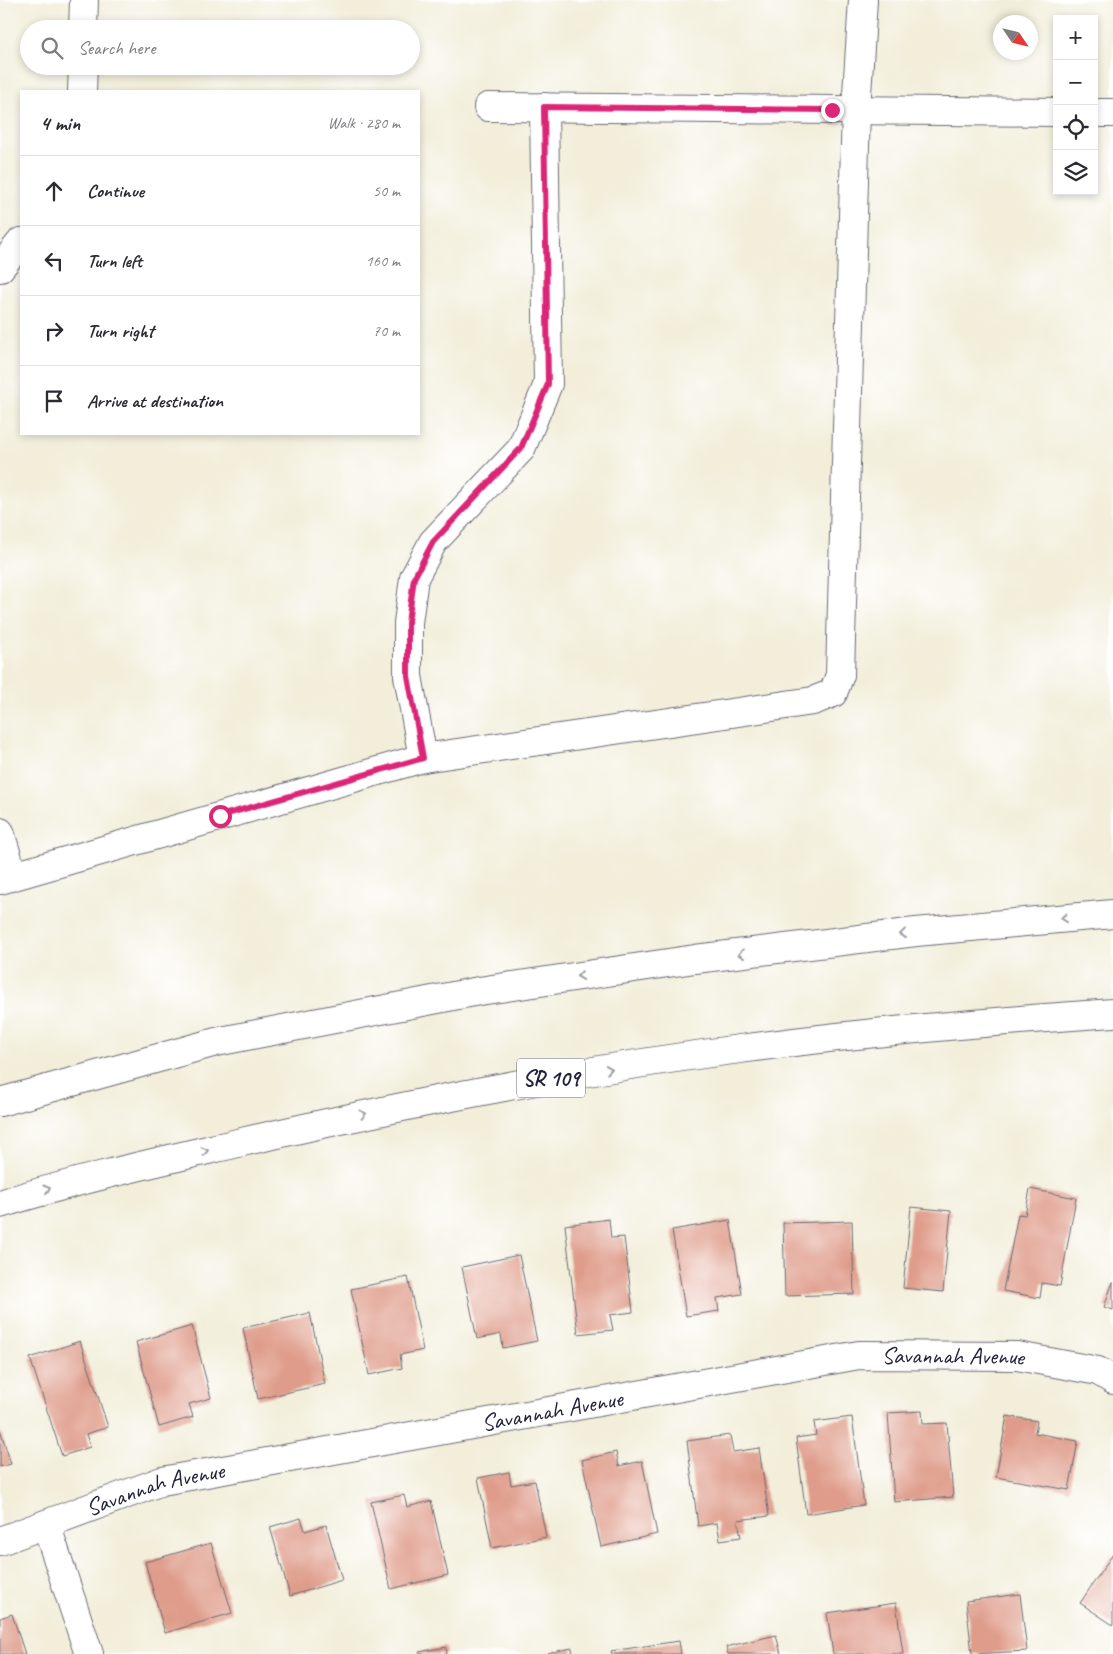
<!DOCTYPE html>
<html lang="en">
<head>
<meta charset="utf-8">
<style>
  :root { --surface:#fff; --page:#f2f2f3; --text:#2b2b33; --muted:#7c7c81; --line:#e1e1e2 }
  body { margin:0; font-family:Caveat,sans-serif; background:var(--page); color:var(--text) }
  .controls { position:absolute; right:15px; top:15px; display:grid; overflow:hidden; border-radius:0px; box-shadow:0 2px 8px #0003 }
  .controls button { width:45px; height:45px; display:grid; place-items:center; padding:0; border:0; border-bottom:1px solid var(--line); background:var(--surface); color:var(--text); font:25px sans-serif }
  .compass { position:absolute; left:993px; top:15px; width:45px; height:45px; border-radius:50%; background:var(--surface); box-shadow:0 2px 8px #0003; rotate:125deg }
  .stop { position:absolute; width:15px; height:15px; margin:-11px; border:4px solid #db2777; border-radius:50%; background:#fff }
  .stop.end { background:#db2777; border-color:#fff; box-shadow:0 1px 5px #0008 }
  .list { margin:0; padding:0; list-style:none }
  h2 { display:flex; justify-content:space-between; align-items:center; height:65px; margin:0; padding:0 20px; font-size:21px }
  h2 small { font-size:16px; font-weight:400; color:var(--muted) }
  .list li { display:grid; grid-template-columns:32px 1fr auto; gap:15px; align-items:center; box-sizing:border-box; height:70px; padding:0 20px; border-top:1px solid var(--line) }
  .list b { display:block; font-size:19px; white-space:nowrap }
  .list em { font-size:16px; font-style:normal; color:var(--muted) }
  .icon { flex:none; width:28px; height:28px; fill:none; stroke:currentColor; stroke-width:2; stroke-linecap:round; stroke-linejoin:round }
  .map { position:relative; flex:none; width:1113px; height:1654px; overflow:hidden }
  .search { position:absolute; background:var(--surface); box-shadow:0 2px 8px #0003; left:20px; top:20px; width:400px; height:55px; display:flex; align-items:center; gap:12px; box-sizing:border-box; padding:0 18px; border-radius:28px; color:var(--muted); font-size:19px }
  .panel { position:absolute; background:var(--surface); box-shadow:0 2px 8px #0003; left:20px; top:90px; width:400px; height:345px; border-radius:0px }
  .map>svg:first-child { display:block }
  .building { fill:#df9c8a }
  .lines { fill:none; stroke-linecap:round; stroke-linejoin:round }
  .minor-casing { stroke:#6b6973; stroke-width:30 }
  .trunk-casing { stroke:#6b6973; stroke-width:30 }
  .minor { stroke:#fff; stroke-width:28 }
  .trunk { stroke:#fff; stroke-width:28 }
  .oneway { stroke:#9c9ca7 }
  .route { stroke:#db2777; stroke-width:6 }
  .labels { text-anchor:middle; stroke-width:4.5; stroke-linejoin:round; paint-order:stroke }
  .shield { fill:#fff; stroke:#646476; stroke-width:1 }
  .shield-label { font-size:22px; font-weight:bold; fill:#22223b }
  .street-label { font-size:24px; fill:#22223b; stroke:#fff }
</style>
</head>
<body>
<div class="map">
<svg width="1113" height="1654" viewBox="0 0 1113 1654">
  <rect width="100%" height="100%" fill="#fff"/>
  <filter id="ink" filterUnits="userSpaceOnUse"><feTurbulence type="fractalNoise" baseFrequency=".02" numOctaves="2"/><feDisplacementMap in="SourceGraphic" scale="10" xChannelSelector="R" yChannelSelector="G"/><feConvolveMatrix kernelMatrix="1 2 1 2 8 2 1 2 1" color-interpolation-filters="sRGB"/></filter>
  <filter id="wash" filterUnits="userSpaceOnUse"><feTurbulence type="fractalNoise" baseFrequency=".0096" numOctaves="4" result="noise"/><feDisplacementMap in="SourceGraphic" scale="20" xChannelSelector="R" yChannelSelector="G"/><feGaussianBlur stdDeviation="1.12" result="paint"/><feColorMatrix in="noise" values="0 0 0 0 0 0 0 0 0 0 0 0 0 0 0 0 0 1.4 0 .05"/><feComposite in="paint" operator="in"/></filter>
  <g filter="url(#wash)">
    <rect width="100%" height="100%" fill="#f2eeda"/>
    <g id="blocks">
      <path class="building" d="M 1030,1189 L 1076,1198 L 1060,1286 L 1042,1283 L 1040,1298 L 1003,1291 L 1018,1214 L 1025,1215 Z
        M 911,1207 L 951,1211 L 943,1292 L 903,1288 Z
        M 609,1219 L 611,1238 L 624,1237 L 633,1312 L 610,1315 L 613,1330 L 578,1334 L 565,1225 Z
        M 730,1220 L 742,1294 L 717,1298 L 719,1311 L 686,1316 L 672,1230 Z
        M 852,1221 L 854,1294 L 785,1296 L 783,1223 Z
        M 519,1255 L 537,1341 L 503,1348 L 501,1334 L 477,1339 L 462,1267 Z
        M 408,1277 L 423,1350 L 400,1355 L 402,1368 L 369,1375 L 351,1289 Z
        M 1113,1282 L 1113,1310 L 1104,1307 Z
        M 310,1313 L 325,1384 L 258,1399 L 243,1328 Z
        M 192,1326 L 211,1398 L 189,1404 L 193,1417 L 159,1427 L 136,1342 Z
        M 80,1341 L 108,1427 L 86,1434 L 90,1447 L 62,1456 L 30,1358 Z
        M 922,1411 L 923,1424 L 947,1423 L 953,1497 L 894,1502 L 888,1413 Z
        M 1007,1416 L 1037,1421 L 1035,1433 L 1078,1441 L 1069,1490 L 996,1477 Z
        M 852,1417 L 864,1505 L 806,1514 L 796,1438 L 816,1435 L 814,1422 Z
        M 0,1429 L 11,1464 L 0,1467 Z
        M 730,1435 L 733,1452 L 759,1448 L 769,1516 L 738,1520 L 741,1537 L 720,1540 L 717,1523 L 698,1526 L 687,1441 Z
        M 616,1452 L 619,1466 L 642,1461 L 657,1534 L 601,1547 L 582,1460 Z
        M 509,1472 L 511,1485 L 535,1481 L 546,1537 L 492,1548 L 478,1478 Z
        M 404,1495 L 407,1507 L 431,1501 L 448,1575 L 391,1589 L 371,1502 Z
        M 301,1518 L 305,1531 L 326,1525 L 342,1580 L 290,1596 L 270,1527 Z
        M 211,1543 L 232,1613 L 165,1633 L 145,1562 Z
        M 1113,1554 L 1113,1625 L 1080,1603 Z
        M 1020,1594 L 1027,1651 L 972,1654 L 966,1601 Z
        M 896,1603 L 903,1654 L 833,1654 L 827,1613 Z
        M 12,1614 L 25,1654 L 0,1654 L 0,1618 Z
        M 776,1635 L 781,1654 L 728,1654 L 726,1647 Z
        M 679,1641 L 681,1654 L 612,1654 L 611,1651 Z
        M 446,1647 L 447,1654 L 420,1654 L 419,1652 Z
        M 572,1648 L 573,1654 L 548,1654 L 548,1653 Z"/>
    </g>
  </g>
  <g filter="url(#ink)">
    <use href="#blocks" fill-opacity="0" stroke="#6b6973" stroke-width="1"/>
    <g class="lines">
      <defs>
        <g id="minor">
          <path d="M 83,29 L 84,0"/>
          <path d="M 82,91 L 83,66"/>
          <path d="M 488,107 L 1057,112"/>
          <path d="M 1094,113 L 1113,113"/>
          <path d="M 0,268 L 21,242"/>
          <path d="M 423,758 L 408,676 L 408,623 L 414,578 L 433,542 L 521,449 L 548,384 L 544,107"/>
          <path d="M 0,832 L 13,876"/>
          <path d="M 0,880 L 423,758 L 813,701 L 833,693 L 840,675 L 856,110 L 863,0"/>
          <path d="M 46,1524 L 89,1654"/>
          <path id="s1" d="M 0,1541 L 162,1481 L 859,1355 L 1017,1356 L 1098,1371 L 1113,1380"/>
        </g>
        <path id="trunk" d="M 0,1102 L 216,1042 L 479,991 L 695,959 L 916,932 L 1113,914
          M 0,1204 C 80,1179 161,1161 242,1142 C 407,1104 572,1071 740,1049 C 864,1032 988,1022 1113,1013"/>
      </defs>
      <use href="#minor" class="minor-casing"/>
      <use href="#trunk" class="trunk-casing"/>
      <use href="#minor" class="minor"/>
      <use href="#trunk" class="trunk"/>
    </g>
    <defs><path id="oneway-chevron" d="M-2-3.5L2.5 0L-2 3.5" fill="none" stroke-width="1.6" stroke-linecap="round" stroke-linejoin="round" transform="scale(1.25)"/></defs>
    <g class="oneway">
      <use href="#oneway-chevron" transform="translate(1064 918) rotate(175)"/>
      <use href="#oneway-chevron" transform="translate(903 934) rotate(173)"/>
      <use href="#oneway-chevron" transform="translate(741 954) rotate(173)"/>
      <use href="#oneway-chevron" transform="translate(580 976) rotate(172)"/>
      <use href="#oneway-chevron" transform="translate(609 1069) rotate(-9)"/>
      <use href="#oneway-chevron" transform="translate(363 1114) rotate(-13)"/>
      <use href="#oneway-chevron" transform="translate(205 1151) rotate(-13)"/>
      <use href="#oneway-chevron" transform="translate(47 1189) rotate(-17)"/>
    </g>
  </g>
  <g class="lines" filter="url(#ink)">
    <path class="route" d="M 220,816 L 423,758 L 408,676 L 408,623 L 414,578 L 433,542 L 521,448 L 548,384 L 544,107 L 832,110"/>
  </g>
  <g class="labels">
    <rect class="shield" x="517" y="1058.5" width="68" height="39" rx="4"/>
    <g class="shield-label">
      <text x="551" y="1086">SR 109</text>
    </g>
    <g class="street-label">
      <text dy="8" stroke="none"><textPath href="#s1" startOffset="975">Savannah Avenue</textPath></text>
      <text dy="8" stroke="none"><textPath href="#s1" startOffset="569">Savannah Avenue</textPath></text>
      <text dy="8" stroke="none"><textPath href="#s1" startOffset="164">Savannah Avenue</textPath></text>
    </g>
  </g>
</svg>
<div class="controls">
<button>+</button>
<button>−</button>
<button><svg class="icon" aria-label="locate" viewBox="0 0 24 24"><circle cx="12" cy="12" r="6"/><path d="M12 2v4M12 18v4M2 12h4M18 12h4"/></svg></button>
<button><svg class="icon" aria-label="layers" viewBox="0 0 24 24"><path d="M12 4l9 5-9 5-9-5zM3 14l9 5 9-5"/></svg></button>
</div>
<svg class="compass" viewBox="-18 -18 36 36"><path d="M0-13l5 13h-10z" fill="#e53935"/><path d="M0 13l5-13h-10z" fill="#7c7c81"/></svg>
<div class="stop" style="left:220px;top:816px"></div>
<div class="stop end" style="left:832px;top:110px"></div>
<div class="search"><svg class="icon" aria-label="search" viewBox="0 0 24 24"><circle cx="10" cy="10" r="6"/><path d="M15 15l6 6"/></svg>Search here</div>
<section class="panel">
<h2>4 min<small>Walk · 280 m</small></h2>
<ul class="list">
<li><svg class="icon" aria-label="ahead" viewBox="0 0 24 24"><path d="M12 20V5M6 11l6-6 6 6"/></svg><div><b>Continue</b></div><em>50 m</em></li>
<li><svg class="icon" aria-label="left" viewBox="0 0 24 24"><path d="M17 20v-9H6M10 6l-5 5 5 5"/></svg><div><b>Turn left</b></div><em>160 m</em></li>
<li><svg class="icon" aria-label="right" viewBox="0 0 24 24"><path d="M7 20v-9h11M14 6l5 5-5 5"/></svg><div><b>Turn right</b></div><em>70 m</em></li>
<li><svg class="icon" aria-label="arrive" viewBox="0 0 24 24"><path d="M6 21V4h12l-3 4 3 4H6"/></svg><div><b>Arrive at destination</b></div></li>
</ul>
</section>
</div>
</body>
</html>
